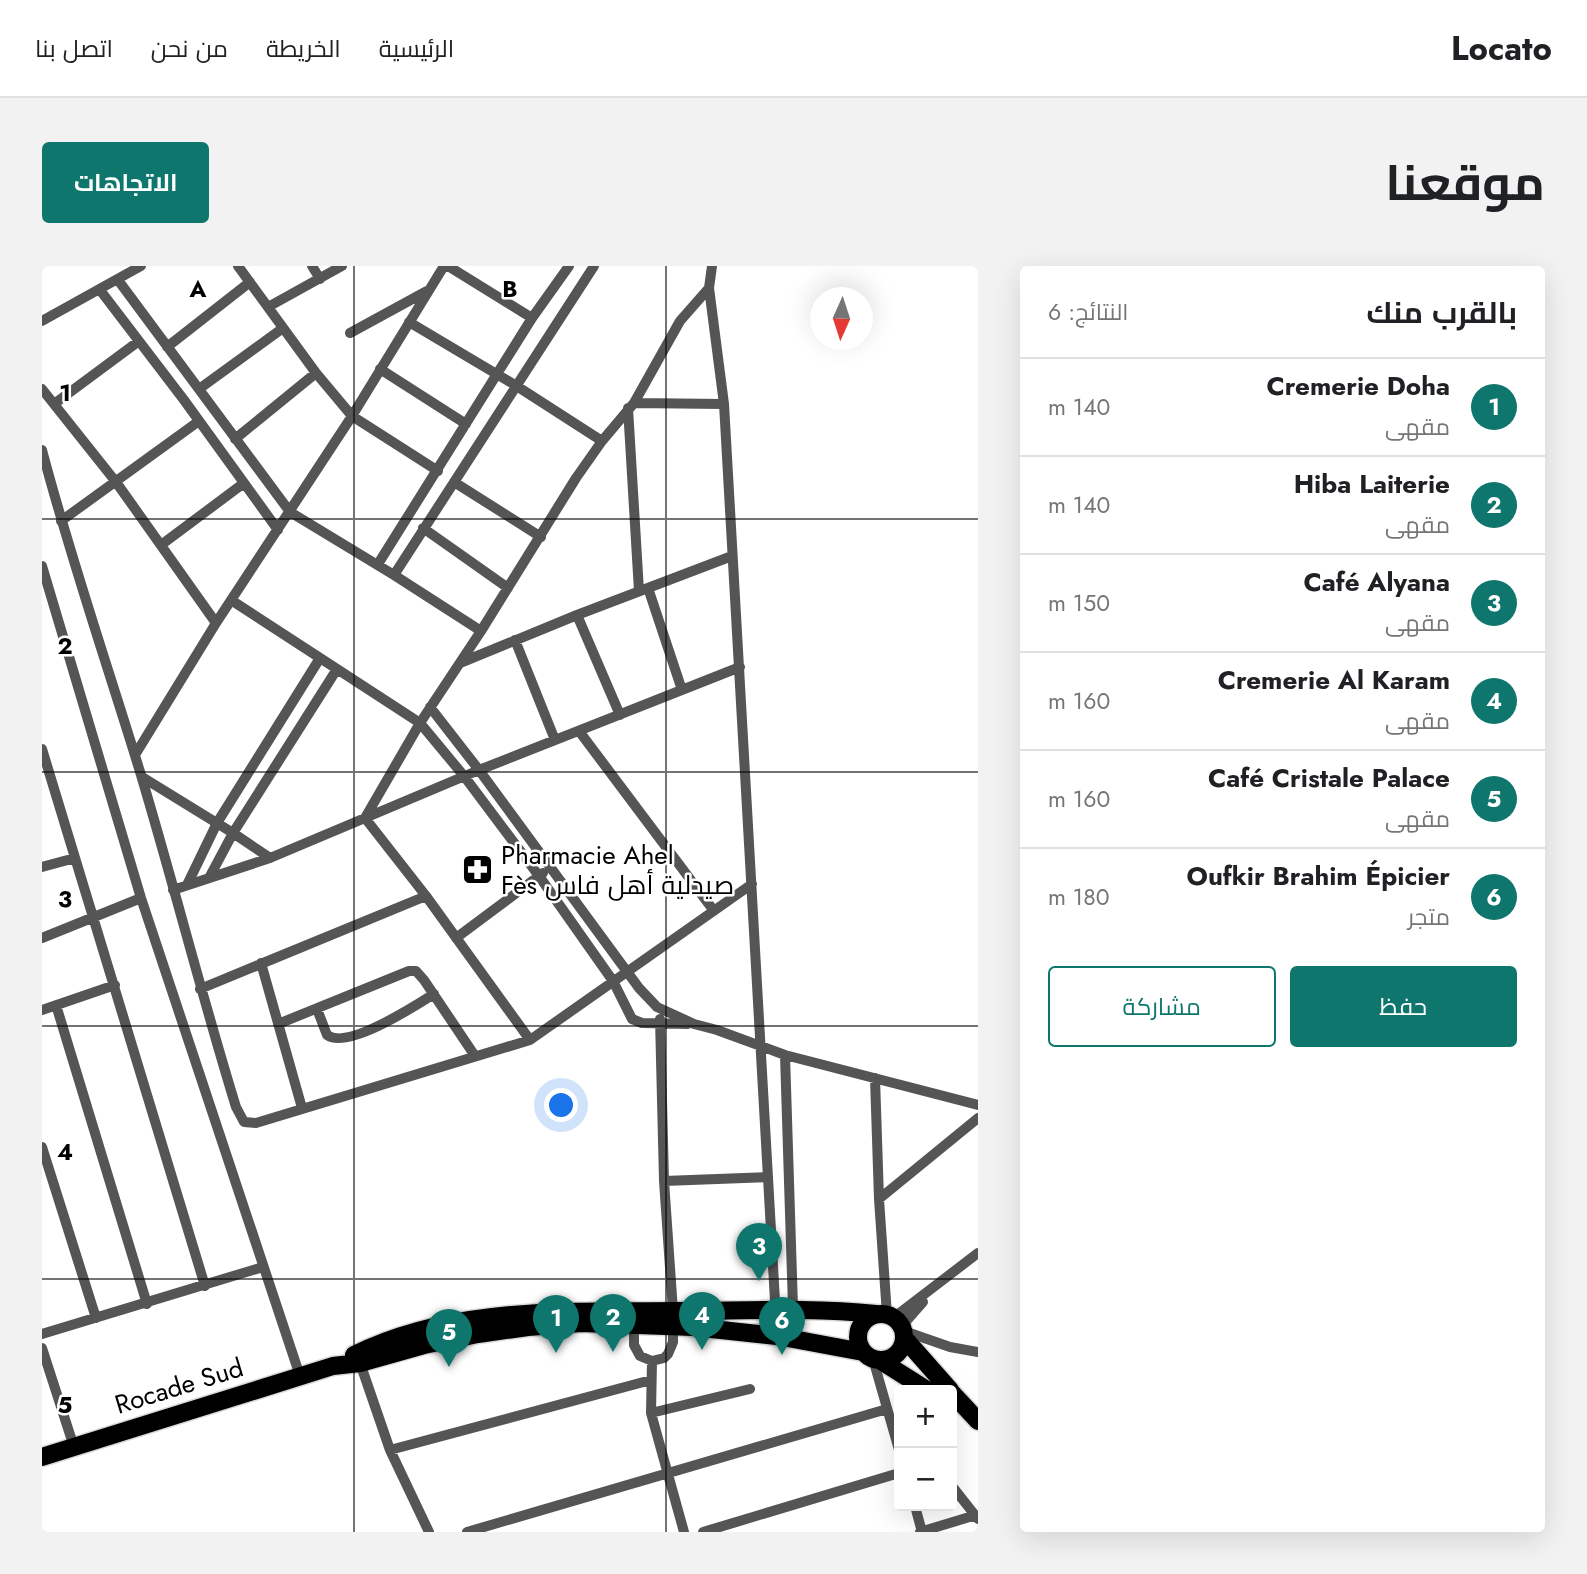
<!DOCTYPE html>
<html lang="ar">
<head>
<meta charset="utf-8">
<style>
  :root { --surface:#fff; --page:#f2f2f2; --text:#202124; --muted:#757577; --line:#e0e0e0; --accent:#0f766e }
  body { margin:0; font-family:Jost,Cairo,sans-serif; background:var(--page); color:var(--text); direction:rtl }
  .controls { position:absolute; right:21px; bottom:21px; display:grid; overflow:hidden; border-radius:7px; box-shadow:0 7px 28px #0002 }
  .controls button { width:63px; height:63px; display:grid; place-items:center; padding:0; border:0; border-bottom:2px solid var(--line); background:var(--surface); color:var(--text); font:35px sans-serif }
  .compass { position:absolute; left:768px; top:21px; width:63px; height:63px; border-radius:50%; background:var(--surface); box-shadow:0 7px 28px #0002; rotate:183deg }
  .you { position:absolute; left:520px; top:840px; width:24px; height:24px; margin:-18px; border:5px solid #fff; border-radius:50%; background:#1a73e8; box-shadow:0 0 0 10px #1a73e833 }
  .badge { display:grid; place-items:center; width:46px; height:46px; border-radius:50%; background:var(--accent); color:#fff; font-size:23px; font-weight:700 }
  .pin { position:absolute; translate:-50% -58px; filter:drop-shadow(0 2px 4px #0008) }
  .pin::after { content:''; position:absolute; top:37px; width:24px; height:21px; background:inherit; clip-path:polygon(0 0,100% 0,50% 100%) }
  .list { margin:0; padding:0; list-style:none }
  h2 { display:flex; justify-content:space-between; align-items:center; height:91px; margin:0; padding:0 28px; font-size:30px }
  h2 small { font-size:23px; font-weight:400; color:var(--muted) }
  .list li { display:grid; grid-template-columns:46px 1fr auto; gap:21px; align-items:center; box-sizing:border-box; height:98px; padding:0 28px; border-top:2px solid var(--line) }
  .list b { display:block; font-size:26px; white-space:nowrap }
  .list p { margin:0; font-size:23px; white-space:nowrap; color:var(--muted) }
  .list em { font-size:23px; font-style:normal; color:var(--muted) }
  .actions { display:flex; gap:14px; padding:21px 28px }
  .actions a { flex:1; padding:16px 0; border:2px solid var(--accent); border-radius:7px; text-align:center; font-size:24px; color:var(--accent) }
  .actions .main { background:var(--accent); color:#fff }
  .map { position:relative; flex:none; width:936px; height:1266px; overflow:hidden; direction:ltr; border-radius:7px }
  header { display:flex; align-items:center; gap:42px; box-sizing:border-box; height:98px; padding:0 35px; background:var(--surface); border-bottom:2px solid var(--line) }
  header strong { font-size:33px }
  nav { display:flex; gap:38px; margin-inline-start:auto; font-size:24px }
  .intro { display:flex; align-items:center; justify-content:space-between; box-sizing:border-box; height:168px; padding:0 42px }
  h1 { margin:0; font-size:49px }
  .button { padding:18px 32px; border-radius:7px; background:var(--accent); color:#fff; font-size:24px; font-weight:700 }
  main { display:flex; gap:42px; padding:0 42px }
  aside { flex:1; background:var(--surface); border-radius:7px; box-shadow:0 7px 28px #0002 }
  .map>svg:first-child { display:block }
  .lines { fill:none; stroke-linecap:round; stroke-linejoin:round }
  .primary-casing { stroke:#dbdbdb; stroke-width:21 }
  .minor { stroke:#555; stroke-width:10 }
  .primary { stroke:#000; stroke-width:18 }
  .grid { fill:none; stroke:#000; stroke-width:2; stroke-opacity:0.55 }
  .labels { text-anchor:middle; stroke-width:5; stroke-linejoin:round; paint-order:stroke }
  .poi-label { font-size:26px; fill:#000; stroke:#fff; text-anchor:start }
  .street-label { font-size:26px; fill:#000; stroke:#fff }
  .grid-label { font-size:23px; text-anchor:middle; font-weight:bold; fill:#000; stroke:#fff; stroke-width:5; stroke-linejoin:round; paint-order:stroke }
</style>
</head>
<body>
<header>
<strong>Locato</strong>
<nav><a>الرئيسية</a><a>الخريطة</a><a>من نحن</a><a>اتصل بنا</a></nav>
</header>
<div class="intro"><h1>موقعنا</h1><a class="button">الاتجاهات</a></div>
<main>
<aside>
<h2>بالقرب منك<small>النتائج: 6</small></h2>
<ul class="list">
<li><span class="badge">1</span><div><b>Cremerie Doha</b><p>مقهى</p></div><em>140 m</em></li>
<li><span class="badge">2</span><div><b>Hiba Laiterie</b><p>مقهى</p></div><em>140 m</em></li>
<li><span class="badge">3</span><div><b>Café Alyana</b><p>مقهى</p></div><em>150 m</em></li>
<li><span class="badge">4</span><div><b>Cremerie Al Karam</b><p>مقهى</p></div><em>160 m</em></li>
<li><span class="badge">5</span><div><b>Café Cristale Palace</b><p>مقهى</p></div><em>160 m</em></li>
<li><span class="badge">6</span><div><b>Oufkir Brahim Épicier</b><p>متجر</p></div><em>180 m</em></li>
</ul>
<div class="actions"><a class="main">حفظ</a><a>مشاركة</a></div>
</aside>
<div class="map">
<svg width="936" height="1266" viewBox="0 0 936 1266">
  <rect width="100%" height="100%" fill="#fff"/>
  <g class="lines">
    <defs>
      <path id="primary" d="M816 1071a23 23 0 1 1 46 0a23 23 0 1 1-46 0Z
        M 863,1073 L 908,1124
        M 312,1089 C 410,1040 525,1046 632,1045 C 699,1045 766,1041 834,1048
        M 839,1095 L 885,1124
        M 910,1127 L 936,1155
        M 0,1191 L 291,1100 L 318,1097 L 382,1079 L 436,1068 L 486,1061 L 539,1057 L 651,1061 L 735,1070 L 821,1086"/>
    </defs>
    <use href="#primary" class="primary-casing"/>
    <path class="minor" d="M 196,0 L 274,107 L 310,150 L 396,205
      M 270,0 L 278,13
      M 406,0 L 490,52
      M 670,0 L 667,22 L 682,138 L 735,1070
      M 76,14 L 248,246 L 352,309 L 439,365
      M 58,24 L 142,134 L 236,264
      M 226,41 L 300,0
      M 0,55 L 99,0
      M 367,56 L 473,119 L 560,175
      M 308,67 L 385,25
      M 125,81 L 208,16
      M 338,103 L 424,158
      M 0,123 L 74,216 L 174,357
      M 157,123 L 241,62
      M 592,137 L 682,138
      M 12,138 L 97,75
      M 586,142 L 597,325
      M 193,173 L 274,107
      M 0,184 C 29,294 66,401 99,509 C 132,619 160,731 194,841 L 202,856 L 214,857 L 488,774 L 710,618
      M 412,216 L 499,271
      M 19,255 L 157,155
      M 381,262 L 466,322
      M 119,279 L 202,217
      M 336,298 L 490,52 L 527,0
      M 0,300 L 99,632 L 258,1110
      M 352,309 L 552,0
      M 606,322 L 640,424
      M 189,334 L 378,457 L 422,510 L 497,610 L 571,715 L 590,753 L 600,757 L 646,758
      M 535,349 L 578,449
      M 473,374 L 513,474
      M 418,397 L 535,349 L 690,290
      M 388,441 L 437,504 L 597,722 L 615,741 L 652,758 L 675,764 L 743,789 L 936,839
      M 537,465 L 672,645
      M 0,483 L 163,1020
      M 93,489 L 174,357 L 310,150 L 402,0
      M 100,511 L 191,567 L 228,592
      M 0,601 L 33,592
      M 167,612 L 191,567 L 295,403
      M 145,619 L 175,557 L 278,392
      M 131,624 L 228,592 L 437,504 L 698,401
      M 0,672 L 99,632
      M 414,672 L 501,607
      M 219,697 L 260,842
      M 158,723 L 384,630
      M 14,739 L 105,1038
      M 275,743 L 285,769 C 305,784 373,740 392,728
      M 0,744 L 73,719
      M 236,758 L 367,705 L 374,705 L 382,714 L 433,790
      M 488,774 L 384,630 L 323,552 L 378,457 L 439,365 L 534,212 L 560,175 L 592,137 L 638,55 L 667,22
      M 743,789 L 752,1073
      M 833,812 L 837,933 L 845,1049
      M 0,881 L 54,1052
      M 622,915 L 726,911
      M 837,933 L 936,852
      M 853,1053 L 855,1049 L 936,987
      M 592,1055 L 592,1079 L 598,1090 L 610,1095 L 622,1092 L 626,1088 L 631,1076 L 631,1045 L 622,915 L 618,753
      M 860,1060 L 881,1036
      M 862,1065 L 908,1081 L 936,1086
      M 0,1068 L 221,1001
      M 0,1082 L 32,1181
      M 831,1093 L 857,1184
      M 317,1094 L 348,1184 L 387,1266
      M 610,1095 L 609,1147 L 642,1266
      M 609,1147 L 708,1123
      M 348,1184 L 609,1114
      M 910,1220 L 936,1253
      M 873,1240 L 880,1266
      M 425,1266 L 845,1143
      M 661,1266 L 857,1207
      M 878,1266 L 934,1249"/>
    <use href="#primary" class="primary"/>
  </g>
  <path class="grid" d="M 312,0 L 312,1266M 624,0 L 624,1266M 0,253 L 936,253M 0,506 L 936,506M 0,760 L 936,760M 0,1013 L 936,1013"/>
  <defs>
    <symbol id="pharmacy-square" viewBox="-11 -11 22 22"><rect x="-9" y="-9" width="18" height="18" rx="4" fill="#000" stroke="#fff"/><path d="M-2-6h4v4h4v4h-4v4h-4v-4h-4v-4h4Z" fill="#fff"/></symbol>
  </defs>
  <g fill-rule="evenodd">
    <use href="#pharmacy-square" x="418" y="586" width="35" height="35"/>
  </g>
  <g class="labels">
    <g class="poi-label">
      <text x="459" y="598">Pharmacie Ahel<tspan x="459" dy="30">Fès صيدلية أهل فاس</tspan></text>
    </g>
    <g class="street-label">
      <text transform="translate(137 1120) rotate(-17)" y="9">Rocade Sud</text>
    </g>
  </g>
  <g class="grid-label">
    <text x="156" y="31">A</text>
    <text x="468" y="31">B</text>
    <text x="23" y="135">1</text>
    <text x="23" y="388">2</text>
    <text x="23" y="641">3</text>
    <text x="23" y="894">4</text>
    <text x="23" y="1147">5</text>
  </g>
</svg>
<div class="controls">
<button>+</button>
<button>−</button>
</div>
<svg class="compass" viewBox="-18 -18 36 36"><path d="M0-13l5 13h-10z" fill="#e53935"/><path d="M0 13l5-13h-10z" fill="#757577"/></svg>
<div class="you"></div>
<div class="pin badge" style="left:514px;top:1087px">1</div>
<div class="pin badge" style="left:571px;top:1086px">2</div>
<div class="pin badge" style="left:717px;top:1015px">3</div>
<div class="pin badge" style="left:660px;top:1084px">4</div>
<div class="pin badge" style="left:407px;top:1101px">5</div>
<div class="pin badge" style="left:740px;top:1089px">6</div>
</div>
</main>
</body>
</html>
